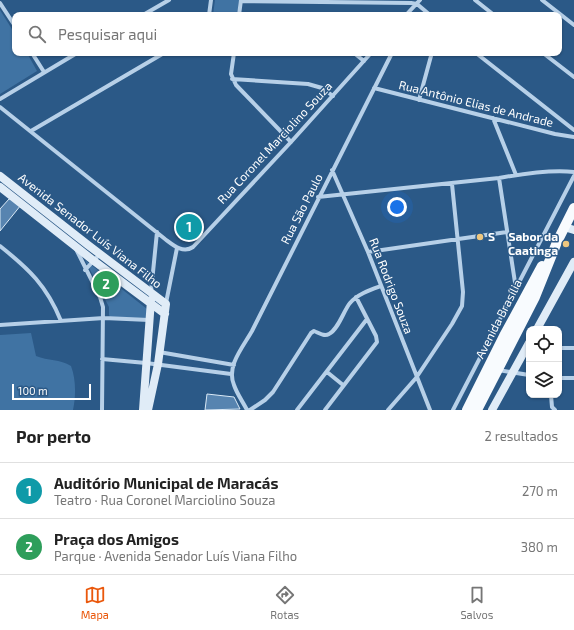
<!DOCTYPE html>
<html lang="pt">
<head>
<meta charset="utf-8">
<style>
  :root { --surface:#fff; --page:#f2f2f2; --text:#222; --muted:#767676; --line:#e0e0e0; --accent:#ea580c }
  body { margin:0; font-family:"Exo 2",sans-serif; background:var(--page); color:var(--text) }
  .controls { position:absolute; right:12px; bottom:12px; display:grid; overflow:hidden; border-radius:8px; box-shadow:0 1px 3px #0004 }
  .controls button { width:36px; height:36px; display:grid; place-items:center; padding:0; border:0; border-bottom:1px solid var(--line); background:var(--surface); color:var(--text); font:20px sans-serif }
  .scale { position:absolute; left:12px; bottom:10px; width:79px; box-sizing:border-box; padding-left:4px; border:2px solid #fff; border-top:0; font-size:11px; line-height:14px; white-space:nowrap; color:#fff; -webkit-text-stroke:3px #2b5987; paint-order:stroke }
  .you { position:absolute; left:397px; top:207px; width:14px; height:14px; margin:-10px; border:3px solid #fff; border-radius:50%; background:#1a73e8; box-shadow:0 0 0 6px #1a73e833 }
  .badge { display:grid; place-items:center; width:26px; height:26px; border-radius:50%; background:var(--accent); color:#fff; font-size:13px; font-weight:700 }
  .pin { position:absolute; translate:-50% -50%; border:2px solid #fff; box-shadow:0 1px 4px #0006 }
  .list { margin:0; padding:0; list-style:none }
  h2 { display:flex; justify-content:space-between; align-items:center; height:52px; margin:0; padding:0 16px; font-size:17px }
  h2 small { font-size:13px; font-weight:400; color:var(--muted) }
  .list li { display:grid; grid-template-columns:26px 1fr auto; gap:12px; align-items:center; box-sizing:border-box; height:56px; padding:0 16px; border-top:1px solid var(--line) }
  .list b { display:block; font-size:15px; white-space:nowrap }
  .list p { margin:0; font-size:13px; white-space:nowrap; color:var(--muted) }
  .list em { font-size:13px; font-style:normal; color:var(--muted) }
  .icon { flex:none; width:22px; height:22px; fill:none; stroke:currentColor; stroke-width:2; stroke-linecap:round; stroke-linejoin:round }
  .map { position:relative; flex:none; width:574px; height:410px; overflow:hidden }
  .search { position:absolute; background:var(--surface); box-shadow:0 1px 3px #0004; left:12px; right:12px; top:12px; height:44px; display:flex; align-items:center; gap:10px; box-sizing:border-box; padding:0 14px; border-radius:8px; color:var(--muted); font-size:15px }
  .sheet { height:164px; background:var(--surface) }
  nav { display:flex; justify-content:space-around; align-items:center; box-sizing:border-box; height:56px; border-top:1px solid var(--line); background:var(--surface); font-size:11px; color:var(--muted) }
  nav a { display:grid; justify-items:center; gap:2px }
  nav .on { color:var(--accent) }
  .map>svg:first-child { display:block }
  .green { fill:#4073a3 }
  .building { fill:#5784b0; stroke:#dae9f6 }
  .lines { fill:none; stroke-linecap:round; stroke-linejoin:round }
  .street { stroke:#b7d0e8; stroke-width:4 }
  .secondary { stroke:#e0ecf7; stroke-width:8 }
  .primary { stroke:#f8fbfe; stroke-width:10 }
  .poi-dot { fill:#eec77f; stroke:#2b5987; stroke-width:1.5 }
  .labels { text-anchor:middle; stroke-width:3; stroke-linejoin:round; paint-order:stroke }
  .street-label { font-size:12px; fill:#fff; stroke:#2b5987 }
  .poi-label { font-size:12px; font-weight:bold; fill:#fff; stroke:#2b5987; text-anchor:start }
</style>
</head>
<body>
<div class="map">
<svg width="574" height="410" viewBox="0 0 574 410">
  <rect width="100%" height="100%" fill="#2b5987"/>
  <path class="green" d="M 215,0 L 239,0 L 237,15 L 213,15 Z
    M 0,10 L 15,34 L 15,53 L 27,53 L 37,71 L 0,94 Z
    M 85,260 L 147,309 L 148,319 L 110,317 L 109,315 L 109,307 Z
    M 31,333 L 36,356 C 48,361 60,359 71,366 C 76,379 76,396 73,410 L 0,410 L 0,335 Z"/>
  <path class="building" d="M 9,199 L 12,199 L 21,205 L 0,231 L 0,209 Z
    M 184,214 L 198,216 L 197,221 L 200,222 L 199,235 L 195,234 L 194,239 L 181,237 L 182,233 L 178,232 L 180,219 L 183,219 Z
    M 207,394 L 234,397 L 240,409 L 205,410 Z"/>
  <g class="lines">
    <path class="street" d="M 475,0 L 494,15
      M 542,0 L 574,25
      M 241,1 L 411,3 L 417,4 L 430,15
      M 0,3 L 15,26
      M 143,15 L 169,0
      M 209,15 L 211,0
      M 239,15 L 241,0
      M 406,15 L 420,0
      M 32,53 L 44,72
      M 234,53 L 231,74 L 236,85 L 291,142
      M 354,53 L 364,61
      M 476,53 L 574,130
      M 543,53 L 574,77
      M 232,79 L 308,84 L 322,88 L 333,96
      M 374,88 L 555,134 L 574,137
      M 0,99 L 77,53
      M 419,100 L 431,56
      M 0,107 L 165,239 C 173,245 183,254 193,247 L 291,142 L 371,53
      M 493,118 L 516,175
      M 31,131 L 164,53
      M 332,170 L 368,252 L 430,410
      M 499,178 L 516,289
      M 318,197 L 499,178 C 521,174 551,169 574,172
      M 0,246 C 29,269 47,286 61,321
      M 76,249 L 100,297 L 103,307 L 102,410
      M 368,252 L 507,232
      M 85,270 L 100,254
      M 151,292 L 157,232
      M 166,303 L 177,248
      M 0,325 L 104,318 L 149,320
      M 559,348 L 574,348
      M 159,352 L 234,365
      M 102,359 L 146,363 L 231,374
      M 498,370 L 529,375
      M 327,372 L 343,385
      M 559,378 L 574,378
      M 551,395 L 552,407 L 555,410
      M 247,410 C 243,402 237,394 234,385 C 226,366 243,347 252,331 L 392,53
      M 250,410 L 265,400 L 273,392 L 311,333 L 314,331 C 319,333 324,337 329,334 C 338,330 344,310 350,303 C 358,294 370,290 381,286
      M 297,410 L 367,319
      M 325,410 L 377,342 L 376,336 L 356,297
      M 388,410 L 416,378 L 452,324 L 462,306 L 463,292 L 452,184
      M 453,410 L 574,176"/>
    <path class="secondary" d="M 0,176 L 88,245 L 166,304 L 158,364 L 148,410
      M 0,187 L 94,261 L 165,314
      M 564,227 L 574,230
      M 537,329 L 574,262
      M 143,410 L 151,300
      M 492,410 L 529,343"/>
    <path class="primary" d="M 467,410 L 504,336 L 542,266
      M 477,410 L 535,297 L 557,242 L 574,208"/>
  </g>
  <g class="poi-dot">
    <circle cx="480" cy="237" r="4"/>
    <circle cx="566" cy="244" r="4"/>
  </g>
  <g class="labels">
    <g class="street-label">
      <text transform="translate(476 104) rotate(14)" y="4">Rua Antônio Elias de Andrade</text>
      <text transform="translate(275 143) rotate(-47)" y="4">Rua Coronel Marciolino Souza</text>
      <text transform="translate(302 209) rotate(-63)" y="4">Rua São Paulo</text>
      <text transform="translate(90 231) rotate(38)" y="4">Avenida Senador Luís Viana Filho</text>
      <text transform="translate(391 286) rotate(69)" y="4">Rua Rodrigo Souza</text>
      <text transform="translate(499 319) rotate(-63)" y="4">Avenida Brasília</text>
    </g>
    <g class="poi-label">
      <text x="488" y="241">S</text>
      <text x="558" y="241" text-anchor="end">Sabor da<tspan x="558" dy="14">Caatinga</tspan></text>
    </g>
  </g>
</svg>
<div class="controls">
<button><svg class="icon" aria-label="locate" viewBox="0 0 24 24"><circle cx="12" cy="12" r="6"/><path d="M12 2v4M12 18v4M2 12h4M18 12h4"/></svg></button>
<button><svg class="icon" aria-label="layers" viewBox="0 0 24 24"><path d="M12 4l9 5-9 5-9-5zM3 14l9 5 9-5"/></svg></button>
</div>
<div class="scale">100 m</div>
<div class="you"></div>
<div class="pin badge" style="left:189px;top:227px;background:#0f9aa8">1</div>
<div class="pin badge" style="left:106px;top:284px;background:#2e9e5b">2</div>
<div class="search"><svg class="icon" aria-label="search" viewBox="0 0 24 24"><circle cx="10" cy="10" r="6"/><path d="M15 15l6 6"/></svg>Pesquisar aqui</div>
</div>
<section class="sheet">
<h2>Por perto<small>2 resultados</small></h2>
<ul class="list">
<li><span class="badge" style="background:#0f9aa8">1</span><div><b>Auditório Municipal de Maracás</b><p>Teatro · Rua Coronel Marciolino Souza</p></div><em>270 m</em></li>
<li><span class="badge" style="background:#2e9e5b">2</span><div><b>Praça dos Amigos</b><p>Parque · Avenida Senador Luís Viana Filho</p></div><em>380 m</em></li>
</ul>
</section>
<nav>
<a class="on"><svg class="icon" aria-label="map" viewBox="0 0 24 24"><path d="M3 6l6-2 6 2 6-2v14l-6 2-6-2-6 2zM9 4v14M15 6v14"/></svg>Mapa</a>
<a><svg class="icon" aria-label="directions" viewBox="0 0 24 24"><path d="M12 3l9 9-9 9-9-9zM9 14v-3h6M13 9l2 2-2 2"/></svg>Rotas</a>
<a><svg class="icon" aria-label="saved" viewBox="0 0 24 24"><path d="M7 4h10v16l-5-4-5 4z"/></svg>Salvos</a>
</nav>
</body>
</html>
